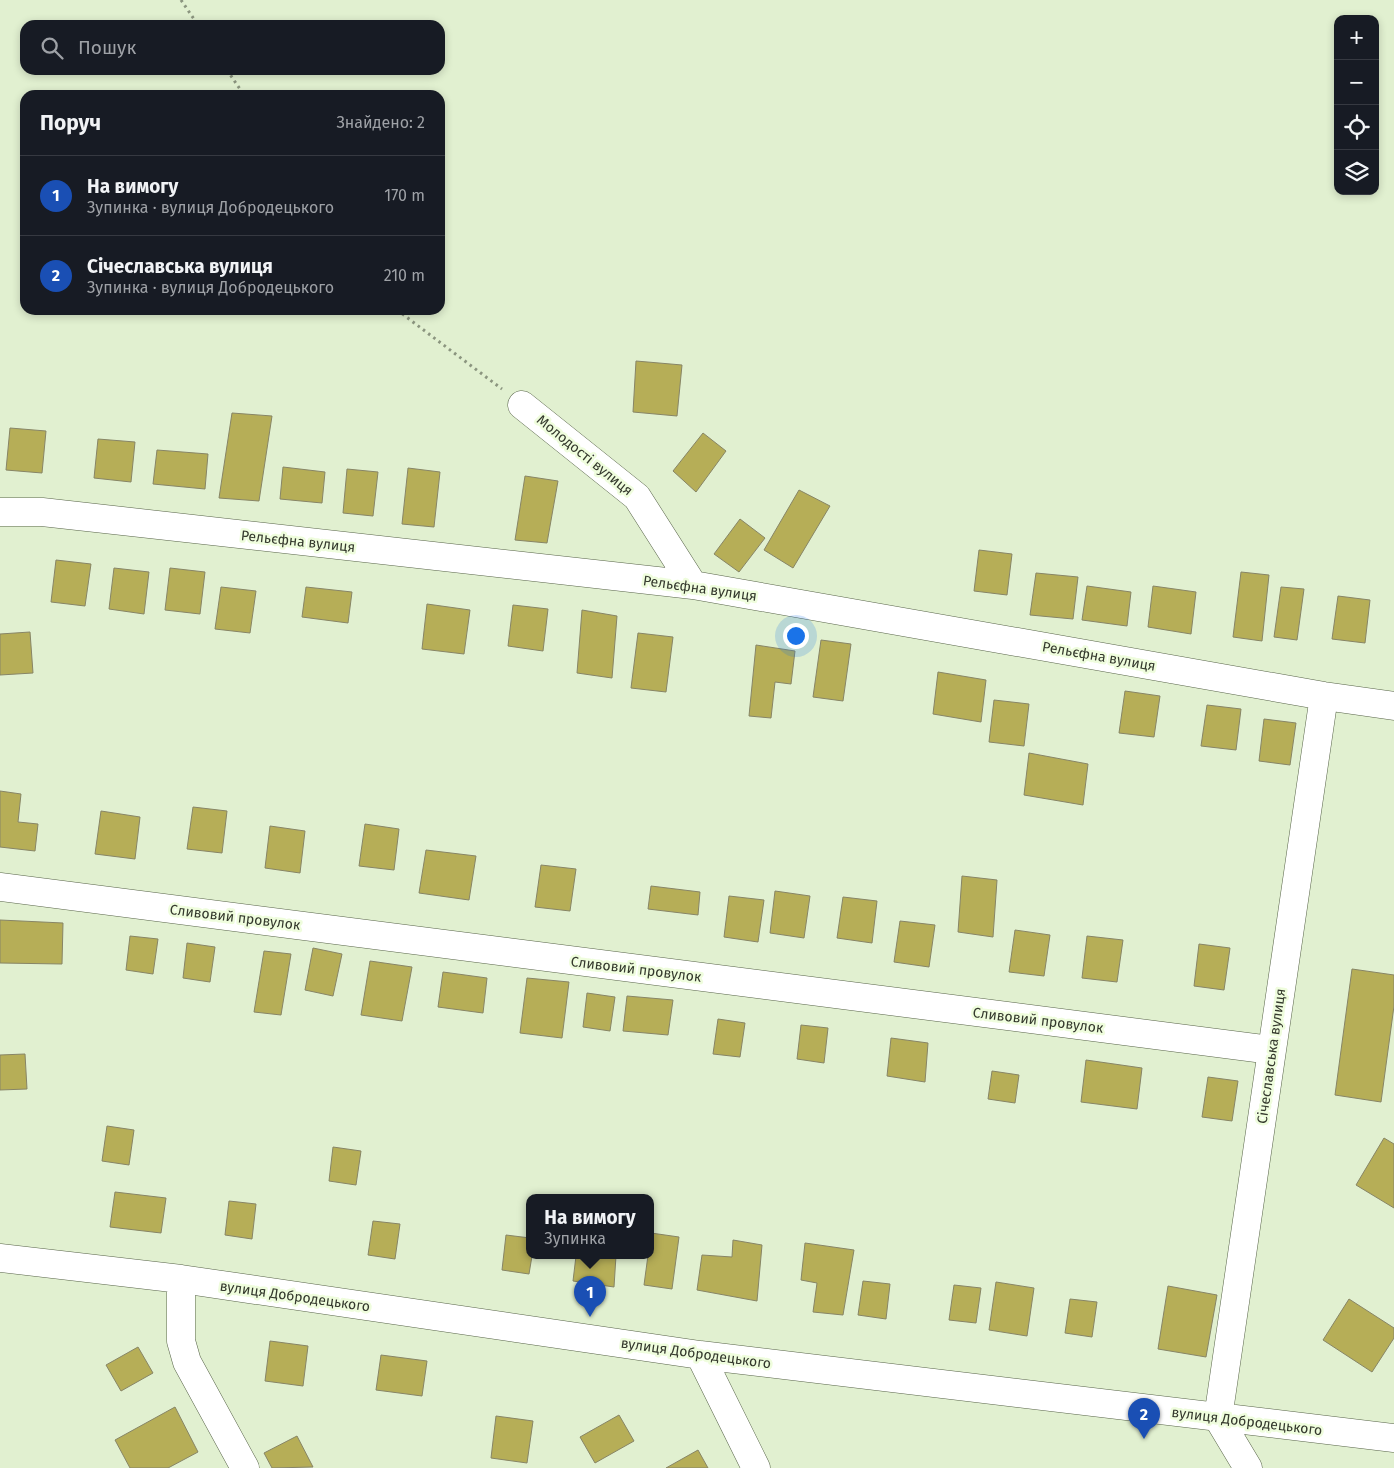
<!DOCTYPE html>
<html lang="uk">
<head>
<meta charset="utf-8">
<style>
  :root { --surface:#171b24; --page:#242831; --text:#f1f3f6; --muted:#9ea1a6; --line:#363941; --accent:#db2777 }
  body { margin:0; font-family:"Fira Sans",sans-serif; background:var(--page); color:var(--text) }
  .controls { position:absolute; right:15px; top:15px; display:grid; overflow:hidden; border-radius:10px; box-shadow:0 2px 8px #0003 }
  .controls button { width:45px; height:45px; display:grid; place-items:center; padding:0; border:0; border-bottom:1px solid var(--line); background:var(--surface); color:var(--text); font:25px sans-serif }
  .you { position:absolute; left:795px; top:635px; width:18px; height:18px; margin:-12px; border:4px solid #fff; border-radius:50%; background:#1a73e8; box-shadow:0 0 0 8px #1a73e833 }
  .badge { display:grid; place-items:center; width:32px; height:32px; border-radius:50%; background:var(--accent); color:#fff; font-size:16px; font-weight:700 }
  .pin { position:absolute; translate:-50% -41px; filter:drop-shadow(0 1px 2px #0008) }
  .pin::after { content:''; position:absolute; top:26px; width:18px; height:15px; background:inherit; clip-path:polygon(0 0,100% 0,50% 100%) }
  .popup { position:absolute; left:526px; top:1194px; width:128px; height:65px; box-sizing:border-box; display:grid; place-content:center; border-radius:10px; background:var(--surface); filter:drop-shadow(0 1px 4px #0005); font-size:16px; white-space:nowrap; color:var(--muted) }
  .popup b { font-size:19px; color:var(--text) }
  .popup::after { content:''; position:absolute; left:50%; top:100%; margin-left:-10px; border:10px solid transparent; border-top-color:var(--surface) }
  .list { margin:0; padding:0; list-style:none }
  h2 { display:flex; justify-content:space-between; align-items:center; height:65px; margin:0; padding:0 20px; font-size:21px }
  h2 small { font-size:16px; font-weight:400; color:var(--muted) }
  .list li { display:grid; grid-template-columns:32px 1fr auto; gap:15px; align-items:center; box-sizing:border-box; height:80px; padding:0 20px; border-top:1px solid var(--line) }
  .list b { display:block; font-size:19px; white-space:nowrap }
  .list p { margin:0; font-size:16px; white-space:nowrap; color:var(--muted) }
  .list em { font-size:16px; font-style:normal; color:var(--muted) }
  .icon { flex:none; width:28px; height:28px; fill:none; stroke:currentColor; stroke-width:2; stroke-linecap:round; stroke-linejoin:round }
  .map { position:relative; flex:none; width:1394px; height:1468px; overflow:hidden }
  .search { position:absolute; background:var(--surface); box-shadow:0 2px 8px #0003; left:20px; top:20px; width:425px; height:55px; display:flex; align-items:center; gap:12px; box-sizing:border-box; padding:0 18px; border-radius:15px; color:var(--muted); font-size:19px }
  .panel { position:absolute; background:var(--surface); box-shadow:0 2px 8px #0003; left:20px; top:90px; width:425px; height:225px; border-radius:15px }
  .map>svg:first-child { display:block }
  .building { fill:#b6ae57; stroke:#878566 }
  .lines { fill:none; stroke-linecap:round; stroke-linejoin:round }
  .minor-casing { stroke:#586449; stroke-width:29 }
  .path { stroke:#8b957f; stroke-width:3; stroke-dasharray:2.5 4; stroke-linecap:butt }
  .minor { stroke:#fff; stroke-width:28 }
  .labels { text-anchor:middle; stroke-width:5; stroke-linejoin:round; paint-order:stroke }
  .street-label { font-size:14px; fill:#34392d; stroke:#effddd }
</style>
</head>
<body>
<div class="map">
<svg width="1394" height="1468" viewBox="0 0 1394 1468">
  <rect width="100%" height="100%" fill="#e1f0d0"/>
  <path class="building" d="M 636,361 L 682,365 L 677,416 L 633,412 Z
    M 232,413 L 272,416 L 259,501 L 219,498 Z
    M 10,428 L 46,431 L 42,473 L 6,470 Z
    M 703,433 L 726,451 L 696,492 L 673,471 Z
    M 98,439 L 135,442 L 131,482 L 94,478 Z
    M 157,450 L 208,454 L 205,489 L 153,484 Z
    M 283,467 L 325,472 L 322,503 L 280,499 Z
    M 408,468 L 440,472 L 434,527 L 402,524 Z
    M 347,469 L 378,472 L 373,516 L 343,513 Z
    M 525,476 L 558,481 L 547,543 L 515,540 Z
    M 799,490 L 830,506 L 793,568 L 764,550 Z
    M 740,519 L 765,538 L 739,572 L 714,554 Z
    M 979,550 L 1012,554 L 1007,595 L 974,591 Z
    M 56,560 L 91,564 L 85,606 L 51,602 Z
    M 114,568 L 149,572 L 144,614 L 109,609 Z
    M 170,568 L 205,572 L 200,614 L 165,610 Z
    M 1241,572 L 1269,575 L 1262,641 L 1233,637 Z
    M 1036,573 L 1078,577 L 1073,619 L 1030,615 Z
    M 1087,586 L 1131,592 L 1127,626 L 1082,620 Z
    M 1153,586 L 1196,592 L 1191,634 L 1148,627 Z
    M 221,587 L 256,591 L 250,633 L 215,629 Z
    M 306,587 L 352,592 L 348,623 L 302,617 Z
    M 1281,587 L 1304,589 L 1297,640 L 1274,637 Z
    M 1338,596 L 1370,600 L 1365,643 L 1332,639 Z
    M 427,604 L 470,610 L 464,654 L 422,649 Z
    M 513,605 L 548,609 L 543,651 L 508,646 Z
    M 582,610 L 617,616 L 612,678 L 577,673 Z
    M 30,632 L 33,673 L 0,675 L 0,634 Z
    M 638,633 L 673,637 L 666,692 L 631,688 Z
    M 821,640 L 851,644 L 843,701 L 813,697 Z
    M 756,645 L 795,651 L 791,684 L 775,682 L 771,718 L 749,716 Z
    M 938,672 L 986,680 L 981,722 L 933,714 Z
    M 1125,691 L 1160,696 L 1154,737 L 1119,733 Z
    M 994,700 L 1029,704 L 1024,746 L 989,742 Z
    M 1207,705 L 1241,709 L 1236,750 L 1201,746 Z
    M 1264,719 L 1296,723 L 1290,765 L 1259,761 Z
    M 1029,753 L 1088,764 L 1083,805 L 1024,795 Z
    M 0,791 L 21,794 L 18,822 L 38,824 L 35,851 L 0,847 Z
    M 193,807 L 227,811 L 222,853 L 187,849 Z
    M 101,811 L 140,817 L 135,859 L 95,854 Z
    M 365,824 L 399,829 L 394,870 L 359,866 Z
    M 270,826 L 305,831 L 300,873 L 265,868 Z
    M 426,850 L 476,856 L 469,900 L 419,893 Z
    M 541,865 L 576,869 L 570,911 L 535,907 Z
    M 962,876 L 997,880 L 993,937 L 958,932 Z
    M 651,886 L 700,892 L 698,915 L 648,909 Z
    M 775,891 L 810,896 L 804,938 L 770,933 Z
    M 729,896 L 764,900 L 758,942 L 724,937 Z
    M 843,897 L 877,901 L 872,943 L 837,938 Z
    M 0,920 L 63,923 L 62,964 L 0,963 Z
    M 900,921 L 935,925 L 929,967 L 894,962 Z
    M 1015,930 L 1050,935 L 1044,976 L 1009,972 Z
    M 130,936 L 158,939 L 153,974 L 126,970 Z
    M 1087,936 L 1123,940 L 1117,982 L 1082,978 Z
    M 187,943 L 215,947 L 210,982 L 183,978 Z
    M 1199,944 L 1230,948 L 1224,990 L 1194,986 Z
    M 313,948 L 342,954 L 333,996 L 305,990 Z
    M 264,951 L 291,954 L 281,1015 L 254,1012 Z
    M 370,961 L 412,967 L 402,1021 L 361,1015 Z
    M 1352,969 L 1394,975 L 1394,1006 L 1381,1102 L 1335,1095 Z
    M 443,972 L 487,978 L 483,1013 L 438,1007 Z
    M 527,978 L 569,982 L 562,1038 L 520,1033 Z
    M 587,993 L 615,997 L 610,1031 L 583,1027 Z
    M 627,996 L 673,1000 L 668,1035 L 623,1031 Z
    M 718,1019 L 745,1023 L 740,1057 L 713,1054 Z
    M 801,1025 L 828,1028 L 824,1063 L 797,1059 Z
    M 891,1038 L 928,1043 L 925,1082 L 887,1076 Z
    M 25,1054 L 27,1089 L 0,1090 L 0,1055 Z
    M 1086,1060 L 1142,1068 L 1137,1109 L 1081,1102 Z
    M 992,1071 L 1019,1075 L 1015,1103 L 988,1099 Z
    M 1208,1077 L 1238,1081 L 1232,1121 L 1202,1117 Z
    M 107,1126 L 134,1130 L 129,1165 L 102,1161 Z
    M 1384,1138 L 1394,1144 L 1394,1208 L 1356,1185 Z
    M 333,1147 L 361,1151 L 356,1185 L 329,1181 Z
    M 115,1192 L 166,1198 L 161,1233 L 110,1227 Z
    M 229,1201 L 256,1204 L 252,1239 L 225,1235 Z
    M 373,1221 L 400,1224 L 395,1259 L 368,1255 Z
    M 651,1233 L 679,1237 L 672,1289 L 644,1285 Z
    M 506,1235 L 530,1238 L 532,1256 L 529,1274 L 502,1270 Z
    M 733,1240 L 762,1245 L 757,1301 L 697,1290 L 702,1255 L 732,1257 Z
    M 805,1243 L 854,1250 L 843,1315 L 813,1312 L 817,1283 L 801,1280 Z
    M 576,1256 L 616,1256 L 614,1287 L 573,1281 Z
    M 863,1281 L 890,1284 L 886,1319 L 858,1315 Z
    M 996,1282 L 1034,1288 L 1027,1336 L 989,1330 Z
    M 954,1285 L 981,1288 L 976,1323 L 949,1320 Z
    M 1168,1286 L 1217,1295 L 1206,1357 L 1158,1349 Z
    M 1070,1299 L 1097,1302 L 1092,1337 L 1065,1333 Z
    M 1349,1299 L 1394,1328 L 1394,1338 L 1372,1372 L 1323,1340 Z
    M 270,1341 L 308,1346 L 303,1386 L 265,1381 Z
    M 138,1347 L 153,1373 L 121,1391 L 106,1365 Z
    M 381,1355 L 427,1361 L 422,1396 L 376,1390 Z
    M 175,1407 L 198,1452 L 168,1468 L 130,1468 L 115,1440 Z
    M 619,1415 L 634,1441 L 595,1463 L 580,1437 Z
    M 496,1416 L 533,1421 L 527,1463 L 491,1458 Z
    M 297,1436 L 313,1467 L 272,1468 L 264,1453 Z
    M 698,1450 L 708,1468 L 666,1468 Z"/>
  <g class="lines">
    <defs>
      <path id="minor" d="M 522,405 L 637,497 L 693,585
        M 0,512 L 42,512 L 693,585 L 1324,696 L 1394,706
        M 0,887 L 1272,1050
        M 0,1258 L 181,1279 L 700,1355 L 1394,1438
        M 181,1279 L 181,1341 L 187,1362 L 245,1468
        M 700,1355 L 756,1468
        M 1248,1468 L 1218,1418 L 1324,696"/>
    </defs>
    <use href="#minor" class="minor-casing"/>
    <path class="path" d="M 181,0 L 198,25
      M 227,70 L 244,95
      M 397,310 L 502,389"/>
    <use href="#minor" class="minor"/>
  </g>
  <g class="labels">
    <g class="street-label">
      <text transform="translate(585 455) rotate(39)" y="5">Молодості вулиця</text>
      <text transform="translate(298 541) rotate(6)" y="5">Рельєфна вулиця</text>
      <text transform="translate(700 588) rotate(8)" y="5">Рельєфна вулиця</text>
      <text transform="translate(1099 656) rotate(10)" y="5">Рельєфна вулиця</text>
      <text transform="translate(235 917) rotate(7)" y="5">Сливовий провулок</text>
      <text transform="translate(636 969) rotate(7)" y="5">Сливовий провулок</text>
      <text transform="translate(1038 1020) rotate(7)" y="5">Сливовий провулок</text>
      <text transform="translate(1271 1056) rotate(-82)" y="5">Січеславська вулиця</text>
      <text transform="translate(295 1296) rotate(8)" y="5">вулиця Добродецького</text>
      <text transform="translate(696 1353) rotate(8)" y="5">вулиця Добродецького</text>
      <text transform="translate(1247 1421) rotate(7)" y="5">вулиця Добродецького</text>
    </g>
  </g>
</svg>
<div class="controls">
<button>+</button>
<button>−</button>
<button><svg class="icon" aria-label="locate" viewBox="0 0 24 24"><circle cx="12" cy="12" r="6"/><path d="M12 2v4M12 18v4M2 12h4M18 12h4"/></svg></button>
<button><svg class="icon" aria-label="layers" viewBox="0 0 24 24"><path d="M12 4l9 5-9 5-9-5zM3 14l9 5 9-5"/></svg></button>
</div>
<div class="you"></div>
<div class="pin badge" style="left:590px;top:1317px;background:#1a4fb4">1</div>
<div class="popup"><b>На вимогу</b>Зупинка</div>
<div class="pin badge" style="left:1144px;top:1439px;background:#1a4fb4">2</div>
<div class="search"><svg class="icon" aria-label="search" viewBox="0 0 24 24"><circle cx="10" cy="10" r="6"/><path d="M15 15l6 6"/></svg>Пошук</div>
<section class="panel">
<h2>Поруч<small>Знайдено: 2</small></h2>
<ul class="list">
<li><span class="badge" style="background:#1a4fb4">1</span><div><b>На вимогу</b><p>Зупинка · вулиця Добродецького</p></div><em>170 m</em></li>
<li><span class="badge" style="background:#1a4fb4">2</span><div><b>Січеславська вулиця</b><p>Зупинка · вулиця Добродецького</p></div><em>210 m</em></li>
</ul>
</section>
</div>
</body>
</html>
